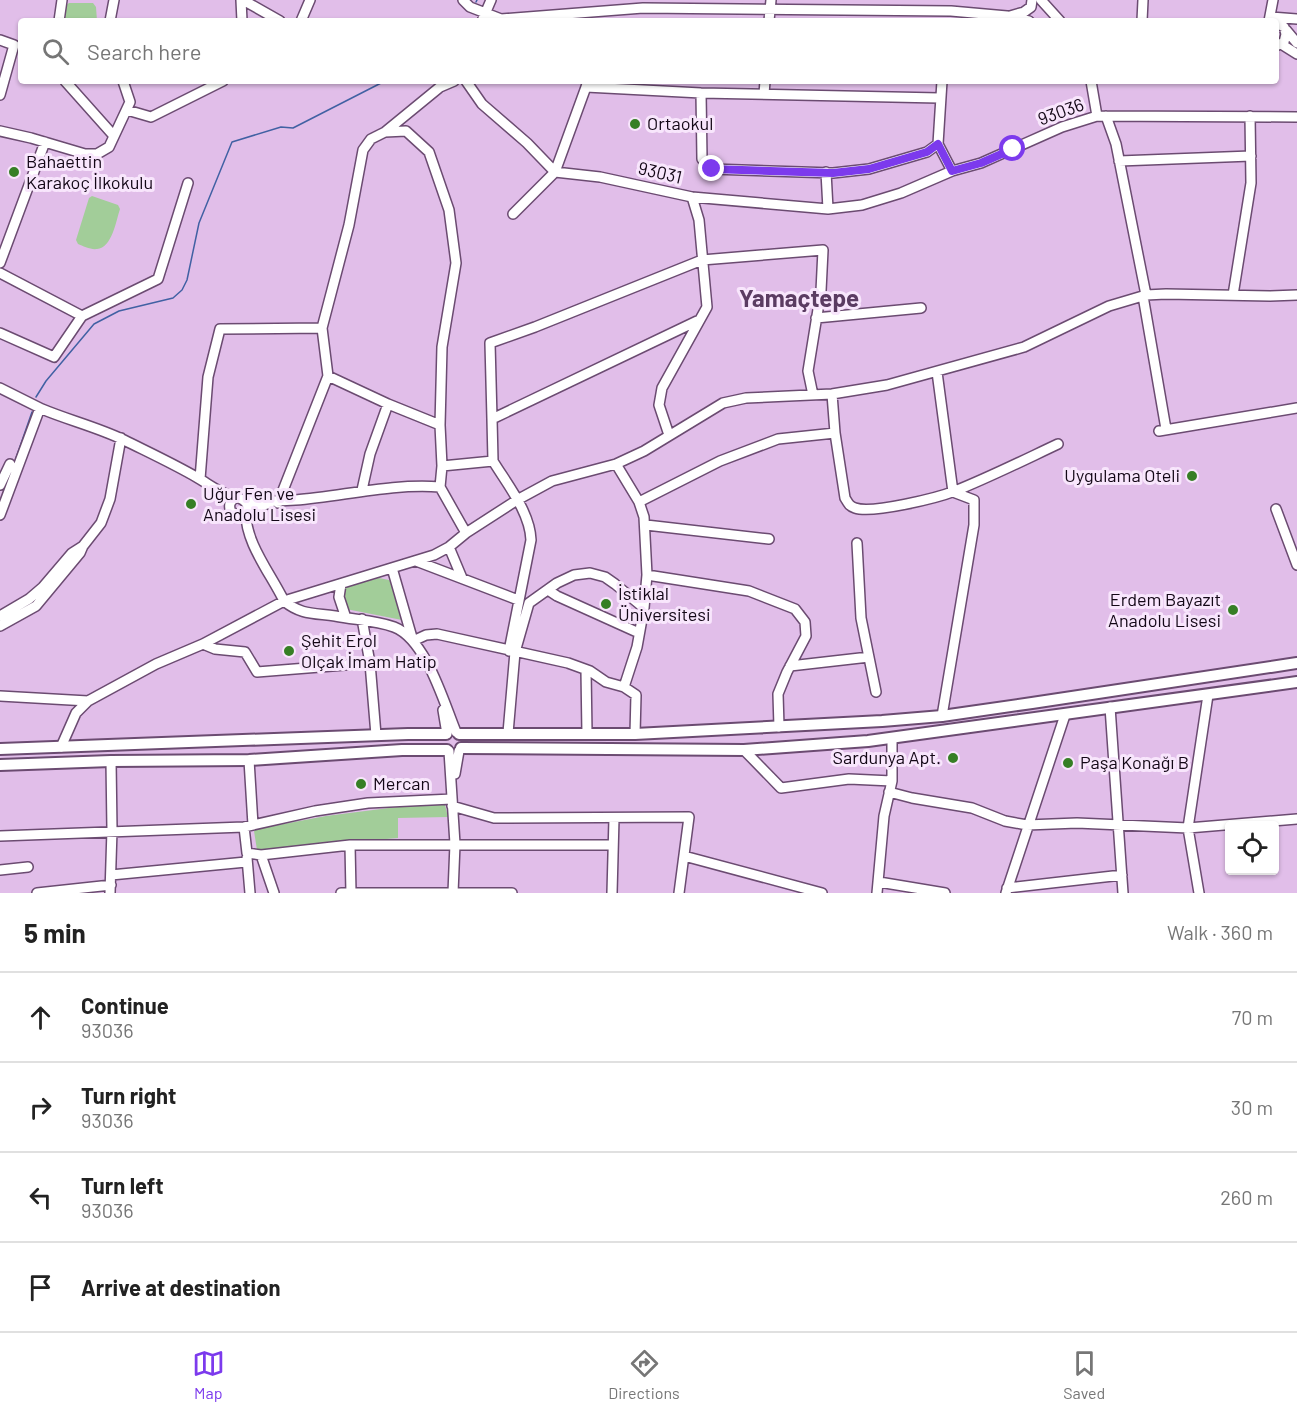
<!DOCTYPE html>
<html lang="en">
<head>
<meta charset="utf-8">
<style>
  :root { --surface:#fff; --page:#f6f6f6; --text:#222; --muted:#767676; --line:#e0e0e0; --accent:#7c3aed }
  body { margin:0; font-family:Barlow,sans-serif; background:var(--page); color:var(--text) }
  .controls { position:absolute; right:18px; bottom:18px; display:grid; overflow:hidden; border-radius:6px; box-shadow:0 2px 4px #0004 }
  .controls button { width:54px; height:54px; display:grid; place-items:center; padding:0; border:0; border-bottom:2px solid var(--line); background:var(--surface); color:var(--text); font:30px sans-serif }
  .stop { position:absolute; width:18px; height:18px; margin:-14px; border:4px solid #7c3aed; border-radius:50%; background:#fff }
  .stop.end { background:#7c3aed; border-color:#fff; box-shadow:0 2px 6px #0008 }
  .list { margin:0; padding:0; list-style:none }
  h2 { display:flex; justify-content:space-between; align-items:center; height:78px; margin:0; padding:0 24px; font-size:26px }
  h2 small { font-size:20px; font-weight:400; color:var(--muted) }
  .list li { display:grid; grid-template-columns:39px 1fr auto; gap:18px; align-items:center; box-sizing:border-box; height:90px; padding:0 24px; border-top:2px solid var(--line) }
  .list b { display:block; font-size:22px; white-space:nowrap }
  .list p { margin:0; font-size:20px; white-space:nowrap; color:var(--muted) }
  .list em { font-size:20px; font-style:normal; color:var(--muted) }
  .icon { flex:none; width:33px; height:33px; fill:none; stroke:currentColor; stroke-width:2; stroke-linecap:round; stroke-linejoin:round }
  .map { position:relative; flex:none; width:1297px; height:893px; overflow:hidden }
  .search { position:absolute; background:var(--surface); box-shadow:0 2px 4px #0004; left:18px; right:18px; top:18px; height:66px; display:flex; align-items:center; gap:15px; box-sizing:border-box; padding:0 21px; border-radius:6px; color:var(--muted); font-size:22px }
  .sheet { height:438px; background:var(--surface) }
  nav { display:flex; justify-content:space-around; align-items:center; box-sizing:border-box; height:84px; border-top:2px solid var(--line); background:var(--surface); font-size:16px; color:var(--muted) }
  nav a { display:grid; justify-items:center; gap:3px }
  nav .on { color:var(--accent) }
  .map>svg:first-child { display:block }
  .green { fill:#a2cd99 }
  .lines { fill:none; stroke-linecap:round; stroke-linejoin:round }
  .stream { stroke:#4161a3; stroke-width:1.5 }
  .minor-casing { stroke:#6b4b71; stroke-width:12 }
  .major-casing { stroke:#6b4b71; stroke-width:14 }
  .minor { stroke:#fff; stroke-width:9 }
  .major { stroke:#fff; stroke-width:10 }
  .route { stroke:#7c3aed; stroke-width:8 }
  .poi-dot { fill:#367f25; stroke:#f8e6fc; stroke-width:2 }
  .labels { text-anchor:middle; stroke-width:6; stroke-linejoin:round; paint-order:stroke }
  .street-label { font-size:18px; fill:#130716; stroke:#f8e6fc }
  .poi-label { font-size:18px; fill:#130716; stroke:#f8e6fc; text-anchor:start }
  .district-label { font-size:24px; font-weight:bold; fill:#5b3c62; stroke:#f8e6fc }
</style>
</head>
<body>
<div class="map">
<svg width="1297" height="893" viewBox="0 0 1297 893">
  <rect width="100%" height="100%" fill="#e1bee9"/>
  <path class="green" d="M 69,3 L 93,3 L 96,7 L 97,21 L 64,21 L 65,6 Z
    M 92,196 L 118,205 L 120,209 C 116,221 112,248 97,249 C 91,250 83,246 78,244 L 76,240 L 89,198 Z
    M 379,578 L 389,580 L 393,586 L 402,620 L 346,609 L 342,603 L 343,588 Z
    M 436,802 L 445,805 L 448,817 L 398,818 L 398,838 L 257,850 L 254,831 L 257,829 L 326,816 Z"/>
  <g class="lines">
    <path class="stream" d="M 476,2 L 477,0
      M 36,397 L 46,381 L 94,324 L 119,311 L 173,298 L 182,290 L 187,280 L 199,223 L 232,142 L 281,127 L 293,128 L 385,81
      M 16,458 L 32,412"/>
    <defs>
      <path id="minor" d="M 241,0 L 242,21
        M 243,0 L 280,21
        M 463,0 L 470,7 L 501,19 L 643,8 L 951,11 L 1007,16 L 1029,21
        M 1041,0 L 1060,21
        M 1010,16 L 1024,12 L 1031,7 L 1032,0
        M 1271,17 L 1297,19
        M 59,21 L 62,0
        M 110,21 L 114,0
        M 301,21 L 310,0
        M 482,21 L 491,0
        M 769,21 L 771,0
        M 1142,21 L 1143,0
        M 1269,21 L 1273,0
        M 1276,23 L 1284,27 L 1286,34 L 1284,42 L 1276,46
        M 1286,30 L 1297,43
        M 0,40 L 14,45 L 0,95
        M 1281,44 L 1297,54
        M 65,81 L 114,136
        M 466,81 L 482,104 L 527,143 L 555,172 L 600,177 L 692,197 L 828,209 L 862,205 L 901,193 L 952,171
        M 588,81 L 586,87 L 701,93 L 939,98
        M 942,81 L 938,144 L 952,171 L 981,163 L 1062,127 L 1097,116 L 1297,117
        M 1091,81 L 1097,116
        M 701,93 L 702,159 L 712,169 L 833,173 L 869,169 L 927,152 L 938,144
        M 764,94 L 765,81
        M 127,110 L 151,117 L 223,81
        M 1106,116 L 1116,144 L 1146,295
        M 0,131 L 31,138 L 85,154 L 97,154 L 109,147 L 130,102 L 123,81
        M 385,132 L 406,131 L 429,152 L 449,210 L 456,263 L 442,347 L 440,425 L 442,466 L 440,487 L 466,533
        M 1119,161 L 1251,156
        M 826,172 L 828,209
        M 513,214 L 555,172 L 586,87
        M 0,263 L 45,142
        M 0,273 L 82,316
        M 1233,295 L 1251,183 L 1250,116
        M 1143,296 L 1166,429
        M 816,318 L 921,308
        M 0,333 L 54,357 L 82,316 L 158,279 L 188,183
        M 937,372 L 953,492
        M 328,376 L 388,404 L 440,425
        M 0,388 C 14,395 28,402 42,409 C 68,420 97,427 124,440 C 148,452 174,464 198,478 C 210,485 220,494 235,497 C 247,499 255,511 239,515 L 231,512 C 228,505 230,500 237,497
        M 832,394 L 835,433 L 845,498 C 848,503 849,506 855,508 C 872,514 937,498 955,491 C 990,477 1024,460 1058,444
        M 492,419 L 490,343 L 535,327 L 702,260 L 823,250 L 821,291 L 808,371 L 813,395
        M 1159,431 L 1297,408
        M 669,435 L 659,405 L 662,388 L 707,307 L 699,220 L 692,197
        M 493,461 L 492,419 L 697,321
        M 616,464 L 639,502 L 644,517 L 647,575
        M 442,466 L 493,461 C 507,484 530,512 531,540 L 509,651
        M 200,479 L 208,377 L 220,329 L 322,328
        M 0,485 L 10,464
        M 362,490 L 370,454 L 388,404
        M 245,500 C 310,507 375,482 440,487
        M 639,502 L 720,461 L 778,439 L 835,433
        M 270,503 L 246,511 C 244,541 271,574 284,601 L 434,555 L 449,547 L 466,533 L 517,500 L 552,481 L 616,464 L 644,451 L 723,403 L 746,398 L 832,394 L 887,385 L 1024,347 L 1109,306 L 1146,295 L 1166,294 L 1270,296 L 1297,295
        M 278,503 L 328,376 L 322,328 L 349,225 L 363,150 L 371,139 L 385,132 L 440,87 L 454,81
        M 1276,509 L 1297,565
        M 0,515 L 40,408
        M 646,525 L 769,539
        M 857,543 L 861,618 L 876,692
        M 449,547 L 462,578
        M 416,561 L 518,600
        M 392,568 L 413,641 L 426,635 L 437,634 L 568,663 L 590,671 L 606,682 L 624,687
        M 341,584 L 339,597 L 346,618
        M 548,590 L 557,596 L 639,633
        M 644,608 L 647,575 L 749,591 L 795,609 L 805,622 L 806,636 L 787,672 L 778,694 L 779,727
        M 0,616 L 29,599 L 43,587 L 72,553 L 83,546 L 101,523 L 110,499 L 121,438
        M 362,619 L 370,663
        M 0,626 L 36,606 L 80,553 L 83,546
        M 203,644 L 215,649 L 245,652 L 257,672 L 370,663 L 376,735
        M 790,666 L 869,657
        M 586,670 L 587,734
        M 0,696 L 88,701
        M 1110,707 L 1123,893
        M 443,710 L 447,734
        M 942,716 L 974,525 L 974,500 L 953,492
        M 508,733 L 515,652 L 529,603 L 557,583 L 574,575 L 590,573 L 605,577 L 615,584 L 644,608 L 637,647 L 624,687 L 636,695 L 635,734
        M 61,747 L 76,713 L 88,701 L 156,664 L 203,644 L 284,601 C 301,615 314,613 335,616 C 355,620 375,620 394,627 C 426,639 444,703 456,732
        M 744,750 L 781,788 L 849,779 L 892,781
        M 449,751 L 455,844 L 453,893
        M 249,760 L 253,825
        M 455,774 L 459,751
        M 889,792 L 912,798 L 972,808 L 1005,821 L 1027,825 L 1077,823 L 1188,828 L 1297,819
        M 452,806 L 494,818 L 689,817 L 679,893
        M 244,827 L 247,853 L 261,855 L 350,845 L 351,893
        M 0,836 L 244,827 L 315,811 L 368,803 L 452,799
        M 350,845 L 613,845
        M 261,855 L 274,893
        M 684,856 L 822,893
        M 247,858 L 250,893
        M 0,870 L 28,867
        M 111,875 L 246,862
        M 879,882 L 945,893
        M 1007,888 L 1122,875
        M 37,893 L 111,885
        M 110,893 L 112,830 L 111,761
        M 341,893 L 512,893
        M 612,893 L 614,818
        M 877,893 L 884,816 L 892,781 L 892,739
        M 1006,893 L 1065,715
        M 1199,893 L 1188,828 L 1208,695"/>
      <path id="major" d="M 459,734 L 635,734 L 882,721 L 942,716 L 1032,703 L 1297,663
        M 461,748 L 744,750 L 868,741 L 1297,682
        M 0,749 L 408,734 L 446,734
        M 0,765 L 111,761 L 249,760 L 402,750 L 447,750"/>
    </defs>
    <use href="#minor" class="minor-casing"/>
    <use href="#major" class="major-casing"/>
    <use href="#minor" class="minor"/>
    <use href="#major" class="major"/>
  </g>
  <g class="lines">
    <path class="route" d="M 712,169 L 833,173 L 869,169 L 927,152 L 938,144 L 952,171 L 981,163 L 1013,149"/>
  </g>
  <g class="poi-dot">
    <circle cx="635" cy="124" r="6"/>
    <circle cx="14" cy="172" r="6"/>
    <circle cx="1192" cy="476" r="6"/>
    <circle cx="191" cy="504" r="6"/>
    <circle cx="606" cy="604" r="6"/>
    <circle cx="1233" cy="610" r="6"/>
    <circle cx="289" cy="651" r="6"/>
    <circle cx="953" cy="758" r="6"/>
    <circle cx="1068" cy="763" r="6"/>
    <circle cx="361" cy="784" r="6"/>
  </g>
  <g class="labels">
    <g class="street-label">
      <text transform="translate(1061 112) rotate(-20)" y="6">93036</text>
      <text transform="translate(660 173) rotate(13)" y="6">93031</text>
    </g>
    <g class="poi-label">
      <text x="647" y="130">Ortaokul</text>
      <text x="26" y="168">Bahaettin<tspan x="26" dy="21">Karakoç İlkokulu</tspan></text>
      <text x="1180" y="482" text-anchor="end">Uygulama Oteli</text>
      <text x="203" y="500">Uğur Fen ve<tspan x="203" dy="21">Anadolu Lisesi</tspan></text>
      <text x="618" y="600">İstiklal<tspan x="618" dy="21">Üniversitesi</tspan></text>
      <text x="1221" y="606" text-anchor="end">Erdem Bayazıt<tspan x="1221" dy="21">Anadolu Lisesi</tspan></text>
      <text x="301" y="647">Şehit Erol<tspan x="301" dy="21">Olçak İmam Hatip</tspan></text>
      <text x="941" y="764" text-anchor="end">Sardunya Apt.</text>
      <text x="1080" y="769">Paşa Konağı B</text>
      <text x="373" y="790">Mercan</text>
    </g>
    <g class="district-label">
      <text x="799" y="307">Yamaçtepe</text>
    </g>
  </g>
</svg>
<div class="controls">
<button><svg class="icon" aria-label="locate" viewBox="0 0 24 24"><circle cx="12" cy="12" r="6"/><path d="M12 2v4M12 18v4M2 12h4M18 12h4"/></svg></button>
</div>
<div class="stop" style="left:1013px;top:149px"></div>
<div class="stop end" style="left:712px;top:169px"></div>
<div class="search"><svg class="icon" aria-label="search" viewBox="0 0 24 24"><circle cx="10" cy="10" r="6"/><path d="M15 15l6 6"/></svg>Search here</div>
</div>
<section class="sheet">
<h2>5 min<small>Walk · 360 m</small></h2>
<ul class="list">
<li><svg class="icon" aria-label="ahead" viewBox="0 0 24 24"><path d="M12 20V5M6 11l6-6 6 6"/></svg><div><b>Continue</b><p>93036</p></div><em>70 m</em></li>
<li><svg class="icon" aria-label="right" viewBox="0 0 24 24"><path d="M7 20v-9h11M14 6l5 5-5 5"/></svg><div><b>Turn right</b><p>93036</p></div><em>30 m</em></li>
<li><svg class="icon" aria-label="left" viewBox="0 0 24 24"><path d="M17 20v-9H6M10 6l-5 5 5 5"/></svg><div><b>Turn left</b><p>93036</p></div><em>260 m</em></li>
<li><svg class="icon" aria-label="arrive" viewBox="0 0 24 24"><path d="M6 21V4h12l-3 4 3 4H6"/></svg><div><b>Arrive at destination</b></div></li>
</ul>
</section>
<nav>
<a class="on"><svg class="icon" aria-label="map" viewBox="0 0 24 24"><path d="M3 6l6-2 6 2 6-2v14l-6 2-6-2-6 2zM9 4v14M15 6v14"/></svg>Map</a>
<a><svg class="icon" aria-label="directions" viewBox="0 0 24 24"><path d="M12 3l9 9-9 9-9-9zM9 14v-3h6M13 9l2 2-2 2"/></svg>Directions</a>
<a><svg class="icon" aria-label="saved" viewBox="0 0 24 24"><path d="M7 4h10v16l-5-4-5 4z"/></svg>Saved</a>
</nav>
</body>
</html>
